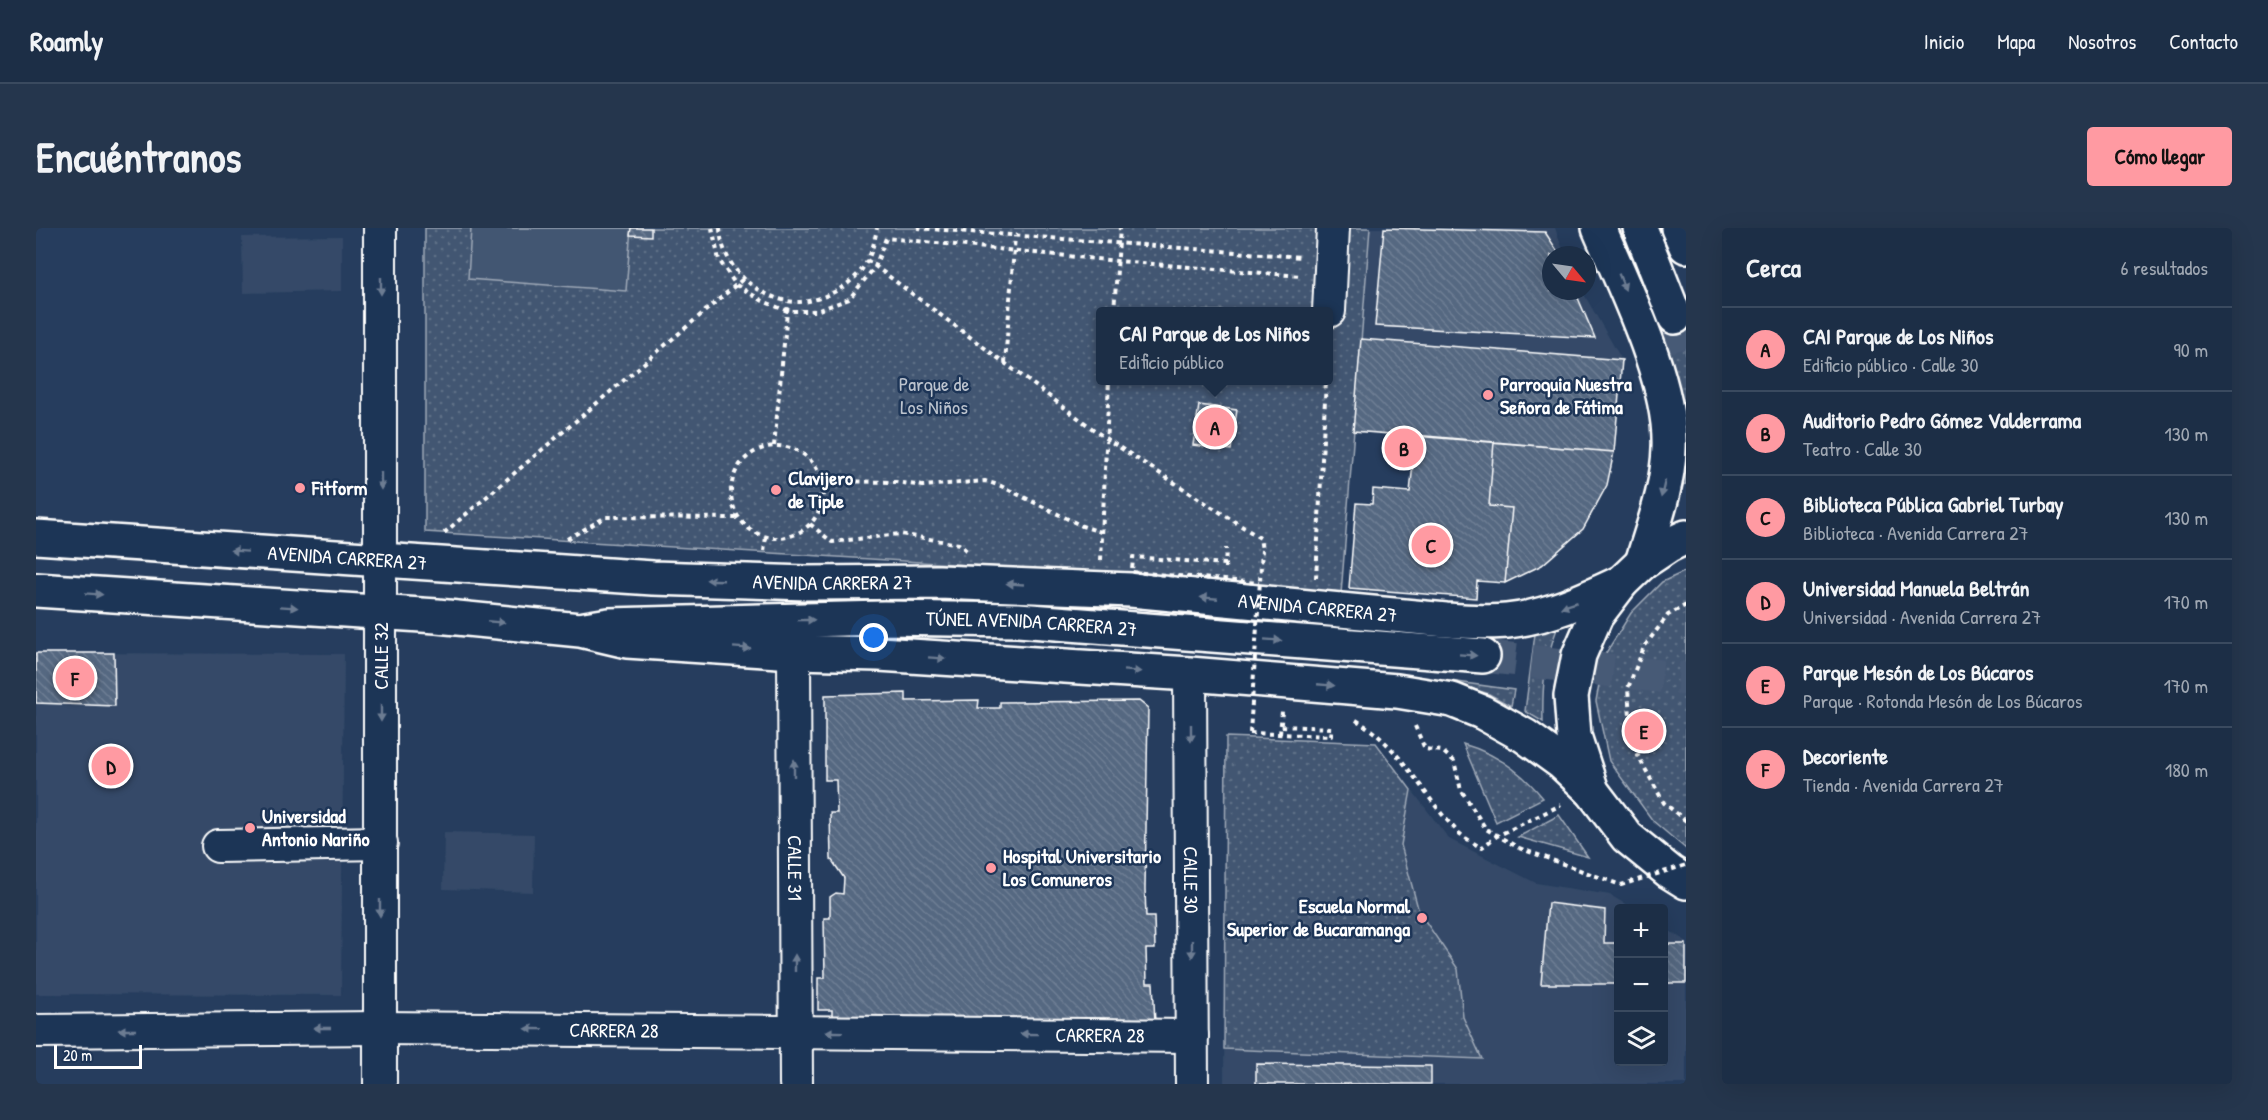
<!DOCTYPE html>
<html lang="es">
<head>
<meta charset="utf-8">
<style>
  :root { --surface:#1c2e46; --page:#25364d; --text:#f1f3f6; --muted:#a0a8b3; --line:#3a4a5f; --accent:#ff9aa2 }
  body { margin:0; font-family:"Patrick Hand",sans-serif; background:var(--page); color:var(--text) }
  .controls { position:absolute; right:18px; bottom:18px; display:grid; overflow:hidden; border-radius:6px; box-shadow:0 6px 24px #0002 }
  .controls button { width:54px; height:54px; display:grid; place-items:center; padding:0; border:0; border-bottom:2px solid var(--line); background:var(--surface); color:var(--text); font:30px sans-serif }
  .compass { position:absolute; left:1506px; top:18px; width:54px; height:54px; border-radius:50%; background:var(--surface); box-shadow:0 6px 24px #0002; rotate:119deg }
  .scale { position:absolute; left:18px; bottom:15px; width:88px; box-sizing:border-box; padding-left:6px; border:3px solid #fff; border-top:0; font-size:16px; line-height:21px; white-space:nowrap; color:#fff; -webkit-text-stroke:4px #1d3557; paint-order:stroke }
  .you { position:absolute; left:838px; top:410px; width:21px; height:21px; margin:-15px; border:4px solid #fff; border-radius:50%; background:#1a73e8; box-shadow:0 0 0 9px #1a73e833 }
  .badge { display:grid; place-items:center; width:39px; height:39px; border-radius:50%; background:var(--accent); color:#111; font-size:20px; font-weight:700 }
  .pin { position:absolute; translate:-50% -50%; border:3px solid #fff; box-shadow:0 2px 6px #0006 }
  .popup { position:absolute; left:1060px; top:79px; width:237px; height:78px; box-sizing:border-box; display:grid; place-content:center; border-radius:6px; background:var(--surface); filter:drop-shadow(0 2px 4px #0005); font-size:20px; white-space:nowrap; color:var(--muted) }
  .popup b { font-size:22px; color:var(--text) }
  .popup::after { content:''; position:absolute; left:50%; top:100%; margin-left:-12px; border:12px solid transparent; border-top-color:var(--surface) }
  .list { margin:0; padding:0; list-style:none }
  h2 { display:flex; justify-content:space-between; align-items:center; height:78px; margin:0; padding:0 24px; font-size:26px }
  h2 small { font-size:20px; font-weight:400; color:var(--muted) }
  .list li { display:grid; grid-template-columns:39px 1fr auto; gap:18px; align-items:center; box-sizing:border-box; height:84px; padding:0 24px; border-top:2px solid var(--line) }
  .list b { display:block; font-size:22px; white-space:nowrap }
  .list p { margin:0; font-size:20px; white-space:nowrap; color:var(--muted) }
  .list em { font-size:20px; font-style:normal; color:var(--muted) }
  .icon { flex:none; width:33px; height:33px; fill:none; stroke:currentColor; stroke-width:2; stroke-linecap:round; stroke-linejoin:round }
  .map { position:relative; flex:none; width:1650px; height:856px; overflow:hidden; border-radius:6px }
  header { display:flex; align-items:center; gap:36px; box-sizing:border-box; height:84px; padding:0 30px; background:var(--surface); border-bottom:2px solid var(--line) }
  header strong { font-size:28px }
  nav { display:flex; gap:33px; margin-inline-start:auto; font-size:21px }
  .intro { display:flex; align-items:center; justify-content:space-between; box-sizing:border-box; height:144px; padding:0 36px }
  h1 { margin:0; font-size:42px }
  .button { padding:15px 27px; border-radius:6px; background:var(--accent); color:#111; font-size:21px; font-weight:700 }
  main { display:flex; gap:36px; padding:0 36px }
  aside { flex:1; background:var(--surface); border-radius:6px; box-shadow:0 6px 24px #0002 }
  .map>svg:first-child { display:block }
  .built { fill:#344a68 }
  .grass { fill:url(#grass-dots); stroke:#a0aab8; stroke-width:1.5; fill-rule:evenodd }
  .pitch { fill:#425672; stroke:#a0aab8; stroke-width:1.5 }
  .building { fill:url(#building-back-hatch); stroke:#fff; stroke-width:1.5 }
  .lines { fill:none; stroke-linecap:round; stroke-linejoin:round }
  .major-tunnel { stroke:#475a76; stroke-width:33; stroke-dasharray:33 16; stroke-linecap:butt }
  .minor-casing { stroke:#fff; stroke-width:36 }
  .major-casing { stroke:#fff; stroke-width:38 }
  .highway-casing { stroke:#fff; stroke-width:38 }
  .path { stroke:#fff; stroke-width:4; stroke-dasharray:4.5 4.5; stroke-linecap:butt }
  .minor { stroke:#1d3557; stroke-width:32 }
  .major { stroke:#1d3557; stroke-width:33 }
  .highway { stroke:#1d3557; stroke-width:33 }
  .path-bridge { stroke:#fff; stroke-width:4; stroke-dasharray:4.5 4.5; stroke-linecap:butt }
  .oneway { fill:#6c7c92 }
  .poi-dot { fill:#ff9aa2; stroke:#1d3557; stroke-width:2 }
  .labels { text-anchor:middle; stroke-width:5; stroke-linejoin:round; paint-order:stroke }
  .park-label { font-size:20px; fill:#bdc4ce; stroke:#1d3557 }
  .poi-label { font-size:20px; font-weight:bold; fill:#fff; stroke:#1d3557; text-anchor:start }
  .street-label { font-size:20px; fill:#fff; stroke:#1d3557 }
</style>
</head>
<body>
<header>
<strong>Roamly</strong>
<nav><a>Inicio</a><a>Mapa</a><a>Nosotros</a><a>Contacto</a></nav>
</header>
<div class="intro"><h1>Encuéntranos</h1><a class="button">Cómo llegar</a></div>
<main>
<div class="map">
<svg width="1650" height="856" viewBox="0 0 1650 856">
  <defs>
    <pattern id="grass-dots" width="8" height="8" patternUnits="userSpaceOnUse" patternTransform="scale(1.5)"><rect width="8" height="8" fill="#425672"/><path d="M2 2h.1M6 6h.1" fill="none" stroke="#5e6f87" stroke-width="1.8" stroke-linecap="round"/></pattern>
    <pattern id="building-back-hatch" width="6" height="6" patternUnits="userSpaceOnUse" patternTransform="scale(1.5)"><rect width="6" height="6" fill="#556781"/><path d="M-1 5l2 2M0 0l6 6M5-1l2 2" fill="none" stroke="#6e7e94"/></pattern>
  </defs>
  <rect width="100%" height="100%" fill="#263d5e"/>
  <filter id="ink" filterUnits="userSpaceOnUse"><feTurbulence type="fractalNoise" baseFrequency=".0167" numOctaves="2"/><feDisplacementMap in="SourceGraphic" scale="12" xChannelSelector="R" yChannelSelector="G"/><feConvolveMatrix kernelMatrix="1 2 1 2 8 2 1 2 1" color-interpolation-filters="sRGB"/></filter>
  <g filter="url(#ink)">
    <path class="built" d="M 1334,0 L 1519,0 L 1529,27 L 1515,27 L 1515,63 L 1546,63 L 1586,132 L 1325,111 Z
      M 306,8 L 306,63 L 207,65 L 206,9 Z
      M 0,425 L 308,426 L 305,767 L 0,766 Z
      M 1190,509 L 1340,515 L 1413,611 L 1500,655 L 1574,667 L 1596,680 L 1582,680 L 1582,834 L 1628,834 L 1628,700 L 1650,713 L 1650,856 L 1188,856 Z
      M 408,604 L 498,606 L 497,664 L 407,661 Z"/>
    <path class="grass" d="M 389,0 L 1334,0 L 1305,366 L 950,338 L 389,304 ZM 1065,83 L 1293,83 L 1293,152 L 1065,152 Z
      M 1650,95 L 1650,256 L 1646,257 L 1649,219 L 1623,106 Z
      M 1650,343 L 1650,621 L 1617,593 L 1573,533 L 1560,473 L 1568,428 L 1595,385 L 1626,354 Z
      M 1521,401 C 1508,434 1506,459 1507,494 L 1489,483 L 1499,406 Z
      M 1407,452 L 1478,462 L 1475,478 L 1453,466 Z
      M 1190,509 L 1340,515 L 1375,562 L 1365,617 L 1383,684 L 1422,741 L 1427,789 L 1446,831 L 1188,821 Z
      M 1427,516 C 1459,525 1486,544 1507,570 L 1460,594 Z
      M 1523,587 L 1552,629 L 1482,609 Z"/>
    <path class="pitch" d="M 435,0 L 595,0 L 590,63 L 432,51 Z"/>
    <path class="building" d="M 595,0 L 615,0 L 615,8 L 594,7 Z
      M 1348,0 L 1509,4 L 1524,27 L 1515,27 L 1515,63 L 1539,63 L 1559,110 L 1339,98 Z
      M 1325,111 L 1586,132 L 1578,224 L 1317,203 Z
      M 1163,177 L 1201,182 L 1195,222 L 1157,217 Z
      M 1355,205 L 1458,214 L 1453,278 L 1476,280 L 1469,355 L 1441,353 L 1440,370 L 1313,360 L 1320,275 L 1336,276 L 1337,261 L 1374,264 L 1377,236 L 1352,234 Z
      M 1458,214 L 1578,224 L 1571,257 L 1547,301 L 1506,337 L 1469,355 L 1476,280 L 1453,278 Z
      M 0,425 L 78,425 L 79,478 L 0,475 Z
      M 870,465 L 870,473 L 943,472 L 942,480 L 964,480 L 964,474 L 1103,473 L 1112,480 L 1109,661 L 1110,689 L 1118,689 L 1119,721 L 1110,721 L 1111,755 L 1117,755 L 1119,794 L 796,801 L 796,782 L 782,782 L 782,750 L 789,750 L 788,690 L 794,690 L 794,669 L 800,665 L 807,666 L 808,650 L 795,631 L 794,585 L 801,585 L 800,552 L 789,552 L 789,467 Z
      M 1512,675 L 1569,682 L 1568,715 L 1582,715 L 1582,756 L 1505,756 Z
      M 1628,716 L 1650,716 L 1650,755 L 1628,755 Z
      M 1220,836 L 1395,838 L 1395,856 L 1220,856 Z"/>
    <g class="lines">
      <path class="major-tunnel" d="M 1639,89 L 1650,125
        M 1447,428 L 1650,451"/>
      <defs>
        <g id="minor">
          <path d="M 344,0 L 344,856"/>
          <path d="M 1293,83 L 1297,0"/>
          <path id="s1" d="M 758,424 L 760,856"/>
          <path id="s2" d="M 1154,446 L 1156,856"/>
          <path d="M 182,618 L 345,615"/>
          <path id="s3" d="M 0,803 L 344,800 L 1156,808"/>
        </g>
        <g id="major">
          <path d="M 1563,0 C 1589,61 1636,155 1633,220 C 1632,260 1617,298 1606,335"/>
          <path d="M 1604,0 L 1639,89"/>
          <path d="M 1642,0 L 1650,18"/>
          <path id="s4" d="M 549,401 L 573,397 L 848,390 L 982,392 L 1447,428"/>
        </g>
        <g id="highway">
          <path id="s5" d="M 0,309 L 617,350 L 770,355 L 903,354 L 1095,362 L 1410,392 C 1430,393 1451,395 1471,393 C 1512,389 1550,371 1586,354"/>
          <path d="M 1650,309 L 1633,317 L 1606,335 L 1586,354 L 1560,388 L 1543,427 L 1535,468 L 1538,508 L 1556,563 L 1591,609 L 1634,644 L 1650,654"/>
          <path d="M 0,362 L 401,388 L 544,402 L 591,413 L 758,424 L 843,426 L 1154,446 L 1361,463 L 1416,472 L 1446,484 L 1489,508 L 1525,534 L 1556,563"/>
        </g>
      </defs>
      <use href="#minor" class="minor-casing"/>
      <use href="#major" class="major-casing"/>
      <use href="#highway" class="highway-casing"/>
      <path class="path" d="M 676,0 L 683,32 L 700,57 L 727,73 L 751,83 L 780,83 L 813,71 L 839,39 L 850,10 L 1081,33 L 1264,48
        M 684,0 C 685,36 716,66 751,73 C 774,78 806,64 822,46 C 834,33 838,17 841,0
        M 881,0 L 1265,29
        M 831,32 L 1069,210 L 1224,310 L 1226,322
        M 1078,83 L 1084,0
        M 969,135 L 979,8
        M 738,218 L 752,74
        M695 264a46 46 0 1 1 92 0a46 46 0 1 1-92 0Z
        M 785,253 L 860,254 L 887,258 L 949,253 L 965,258 L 1046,298 L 1065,304
        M 774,296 L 796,314 L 864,306 L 923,316 L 931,323
        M 408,305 L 707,51
        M 531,311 L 570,289 L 703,290
        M 728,323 L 730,309
        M 1065,332 L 1073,152
        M 1189,340 L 1190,320
        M 1280,350 L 1290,152
        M 1650,377 L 1632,387 L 1608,419 L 1592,460 L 1596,517 L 1628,575 L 1650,593
        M 1320,492 C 1366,519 1384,564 1419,601 C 1426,609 1437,614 1445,620 L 1461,608 L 1525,577
        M 1379,498 L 1389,521 L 1406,523 L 1418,533 L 1425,562 L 1450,601 L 1483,620
        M 1214,505 L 1295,508 L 1296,500 L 1245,498
        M 1244,506 L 1246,483"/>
      <use href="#minor" class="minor"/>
      <use href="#major" class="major"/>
      <use href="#highway" class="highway"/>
      <path class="path-bridge" d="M 1189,336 L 1097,329 L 1096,344 L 1223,355
        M 1214,505 L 1226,322
        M 1483,620 L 1585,657 L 1650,637"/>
    </g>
    <defs><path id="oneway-solid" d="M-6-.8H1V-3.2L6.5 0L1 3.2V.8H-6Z" transform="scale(1.5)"/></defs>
    <g class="oneway">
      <use href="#oneway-solid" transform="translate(1586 54) rotate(68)"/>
      <use href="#oneway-solid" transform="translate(345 58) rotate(90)"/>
      <use href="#oneway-solid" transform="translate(345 253) rotate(90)"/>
      <use href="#oneway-solid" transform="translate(1627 261) rotate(103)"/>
      <use href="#oneway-solid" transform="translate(203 323) rotate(-176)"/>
      <use href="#oneway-solid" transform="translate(679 352) rotate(-178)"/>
      <use href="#oneway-solid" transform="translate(979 356) rotate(-177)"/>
      <use href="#oneway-solid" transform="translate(58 366) rotate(4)"/>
      <use href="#oneway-solid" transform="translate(1173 370) rotate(-175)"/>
      <use href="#oneway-solid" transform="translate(1533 377) rotate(161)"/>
      <use href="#oneway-solid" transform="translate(253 379) rotate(4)"/>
      <use href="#oneway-solid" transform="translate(770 392) rotate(-1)"/>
      <use href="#oneway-solid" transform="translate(460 394) rotate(5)"/>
      <use href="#oneway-solid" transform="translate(1237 412) rotate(4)"/>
      <use href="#oneway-solid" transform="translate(706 420) rotate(4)"/>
      <use href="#oneway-solid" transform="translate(1432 427) rotate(4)"/>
      <use href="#oneway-solid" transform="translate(901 430) rotate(4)"/>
      <use href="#oneway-solid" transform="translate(1096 443) rotate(4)"/>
      <use href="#oneway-solid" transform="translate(1290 457) rotate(5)"/>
      <use href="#oneway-solid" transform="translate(345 485) rotate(90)"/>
      <use href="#oneway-solid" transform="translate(1155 505) rotate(90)"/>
      <use href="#oneway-solid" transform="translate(758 540) rotate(-90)"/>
      <use href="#oneway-solid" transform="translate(344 680) rotate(90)"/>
      <use href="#oneway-solid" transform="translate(1156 721) rotate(90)"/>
      <use href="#oneway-solid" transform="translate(759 735) rotate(-90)"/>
      <use href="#oneway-solid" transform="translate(286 800) rotate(180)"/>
      <use href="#oneway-solid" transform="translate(498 801) rotate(-179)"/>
      <use href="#oneway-solid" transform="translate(91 802) rotate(180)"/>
      <use href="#oneway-solid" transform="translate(798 804) rotate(-179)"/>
      <use href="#oneway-solid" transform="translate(993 806) rotate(-179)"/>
    </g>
  </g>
  <g class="poi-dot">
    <circle cx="1452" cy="167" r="6"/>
    <circle cx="264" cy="260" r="6"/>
    <circle cx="740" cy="262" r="6"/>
    <circle cx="214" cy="600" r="6"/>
    <circle cx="955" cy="640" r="6"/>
    <circle cx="1386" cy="690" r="6"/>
  </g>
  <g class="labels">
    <g class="park-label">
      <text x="898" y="163">Parque de<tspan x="898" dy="23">Los Niños</tspan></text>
    </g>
    <g class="poi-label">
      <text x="1464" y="163">Parroquia Nuestra<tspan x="1464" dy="23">Señora de Fátima</tspan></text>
      <text x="752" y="257">Clavijero<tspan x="752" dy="23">de Tiple</tspan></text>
      <text x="276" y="267">Fitform</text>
      <text x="226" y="595">Universidad<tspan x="226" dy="23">Antonio Nariño</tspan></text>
      <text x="967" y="635">Hospital Universitario<tspan x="967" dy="23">Los Comuneros</tspan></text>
      <text x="1374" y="685" text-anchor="end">Escuela Normal<tspan x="1374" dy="23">Superior de Bucaramanga</tspan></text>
    </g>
    <g class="street-label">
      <text dy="7" stroke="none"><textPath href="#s5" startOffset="312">AVENIDA CARRERA 27</textPath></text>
      <text dy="7" stroke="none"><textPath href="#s5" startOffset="798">AVENIDA CARRERA 27</textPath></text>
      <text dy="7" stroke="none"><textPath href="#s5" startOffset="1284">AVENIDA CARRERA 27</textPath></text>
      <text dy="7" stroke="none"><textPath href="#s4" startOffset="447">TÚNEL AVENIDA CARRERA 27</textPath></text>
      <text transform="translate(345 428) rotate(-90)" y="7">CALLE 32</text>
      <text dy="7" stroke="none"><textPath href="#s1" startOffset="216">CALLE 31</textPath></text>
      <text dy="7" stroke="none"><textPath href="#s2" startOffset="206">CALLE 30</textPath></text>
      <text dy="7" stroke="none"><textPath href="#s3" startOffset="578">CARRERA 28</textPath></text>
      <text dy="7" stroke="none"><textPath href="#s3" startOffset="1064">CARRERA 28</textPath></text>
    </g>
  </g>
</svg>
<div class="controls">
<button>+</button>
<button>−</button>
<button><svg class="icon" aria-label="layers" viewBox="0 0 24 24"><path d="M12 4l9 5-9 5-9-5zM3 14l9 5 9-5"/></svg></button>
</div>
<svg class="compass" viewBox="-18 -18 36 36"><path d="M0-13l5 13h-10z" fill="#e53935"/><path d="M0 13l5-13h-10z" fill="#a0a8b3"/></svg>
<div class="scale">20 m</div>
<div class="you"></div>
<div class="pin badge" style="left:1179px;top:199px">A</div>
<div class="popup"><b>CAI Parque de Los Niños</b>Edificio público</div>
<div class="pin badge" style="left:1368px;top:220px">B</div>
<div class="pin badge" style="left:1395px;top:317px">C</div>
<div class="pin badge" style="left:75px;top:538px">D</div>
<div class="pin badge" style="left:1608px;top:503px">E</div>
<div class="pin badge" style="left:39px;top:450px">F</div>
</div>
<aside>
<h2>Cerca<small>6 resultados</small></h2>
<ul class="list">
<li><span class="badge">A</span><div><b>CAI Parque de Los Niños</b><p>Edificio público · Calle 30</p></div><em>90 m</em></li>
<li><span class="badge">B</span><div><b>Auditorio Pedro Gómez Valderrama</b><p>Teatro · Calle 30</p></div><em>130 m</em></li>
<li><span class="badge">C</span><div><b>Biblioteca Pública Gabriel Turbay</b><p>Biblioteca · Avenida Carrera 27</p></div><em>130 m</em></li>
<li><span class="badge">D</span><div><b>Universidad Manuela Beltrán</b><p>Universidad · Avenida Carrera 27</p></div><em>170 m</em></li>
<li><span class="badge">E</span><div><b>Parque Mesón de Los Búcaros</b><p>Parque · Rotonda Mesón de Los Búcaros</p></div><em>170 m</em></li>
<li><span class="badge">F</span><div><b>Decoriente</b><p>Tienda · Avenida Carrera 27</p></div><em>180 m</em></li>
</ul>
</aside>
</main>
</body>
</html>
